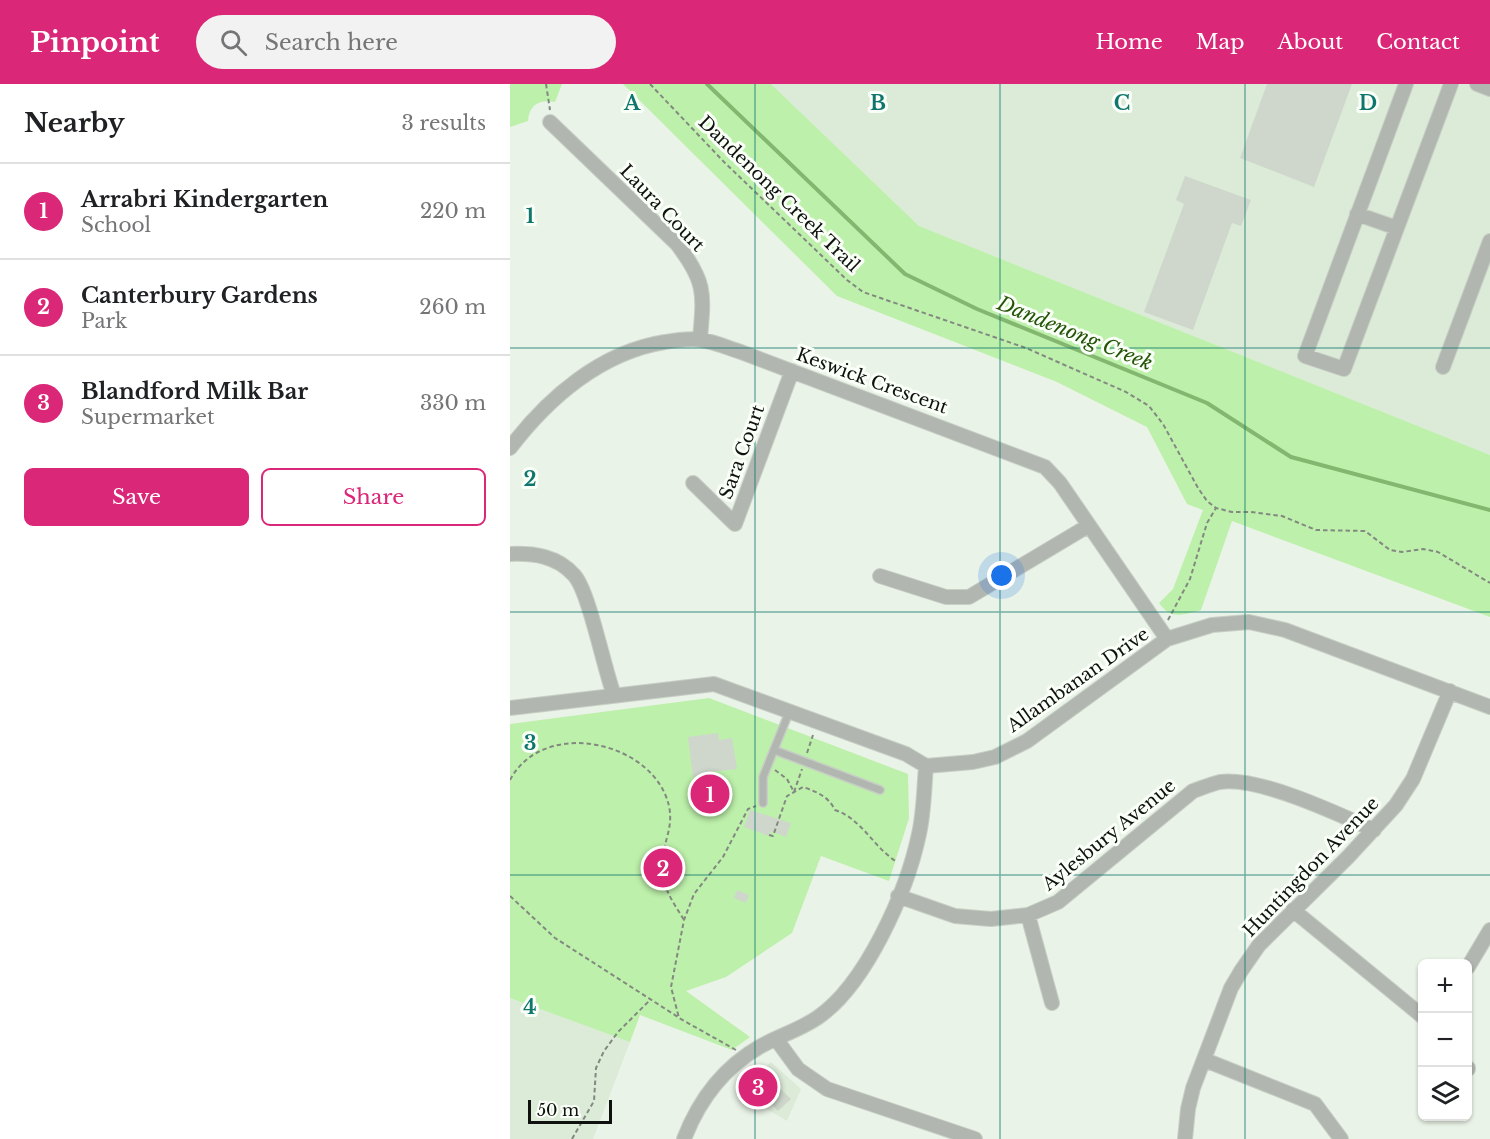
<!DOCTYPE html>
<html lang="en">
<head>
<meta charset="utf-8">
<style>
  :root { --surface:#fff; --page:#f2f2f2; --text:#202124; --muted:#757577; --line:#e0e0e0; --accent:#db2777 }
  body { margin:0; font-family:"Libre Baskerville",serif; background:var(--page); color:var(--text) }
  .controls { position:absolute; right:18px; bottom:18px; display:grid; overflow:hidden; border-radius:9px; box-shadow:0 2px 4px #0004 }
  .controls button { width:54px; height:54px; display:grid; place-items:center; padding:0; border:0; border-bottom:2px solid var(--line); background:var(--surface); color:var(--text); font:30px sans-serif }
  .scale { position:absolute; left:18px; bottom:15px; width:84px; box-sizing:border-box; padding-left:6px; border:3px solid #0e110d; border-top:0; font-size:16px; line-height:21px; white-space:nowrap; color:#0e110d; -webkit-text-stroke:4px #fafff8; paint-order:stroke }
  .you { position:absolute; left:492px; top:492px; width:21px; height:21px; margin:-15px; border:4px solid #fff; border-radius:50%; background:#1a73e8; box-shadow:0 0 0 9px #1a73e833 }
  .badge { display:grid; place-items:center; width:39px; height:39px; border-radius:50%; background:var(--accent); color:#fff; font-size:20px; font-weight:700 }
  .pin { position:absolute; translate:-50% -50%; border:3px solid #fff; box-shadow:0 2px 6px #0006 }
  .list { margin:0; padding:0; list-style:none }
  h2 { display:flex; justify-content:space-between; align-items:center; height:78px; margin:0; padding:0 24px; font-size:26px }
  h2 small { font-size:20px; font-weight:400; color:var(--muted) }
  .list li { display:grid; grid-template-columns:39px 1fr auto; gap:18px; align-items:center; box-sizing:border-box; height:96px; padding:0 24px; border-top:2px solid var(--line) }
  .list b { display:block; font-size:22px; white-space:nowrap }
  .list p { margin:0; font-size:20px; white-space:nowrap; color:var(--muted) }
  .list em { font-size:20px; font-style:normal; color:var(--muted) }
  .actions { display:flex; gap:12px; padding:18px 24px }
  .actions a { flex:1; padding:14px 0; border:2px solid var(--accent); border-radius:9px; text-align:center; font-size:21px; color:var(--accent) }
  .actions .main { background:var(--accent); color:#fff }
  .icon { flex:none; width:33px; height:33px; fill:none; stroke:currentColor; stroke-width:2; stroke-linecap:round; stroke-linejoin:round }
  .map { position:relative; flex:none; width:980px; height:1055px; overflow:hidden }
  header { display:flex; align-items:center; gap:36px; box-sizing:border-box; height:84px; padding:0 30px; background:var(--accent); color:#fff }
  header strong { font-size:28px }
  nav { display:flex; gap:33px; margin-inline-start:auto; font-size:21px }
  .search { width:420px; height:54px; background:var(--page); display:flex; align-items:center; gap:15px; box-sizing:border-box; padding:0 21px; border-radius:33px; color:var(--muted); font-size:22px }
  main { display:flex }
  aside { flex:1; background:var(--surface) }
  .map>svg:first-child { display:block }
  .built { fill:#dcead8 }
  .green { fill:#bdf0aa }
  .lines { fill:none; stroke-linecap:round; stroke-linejoin:round }
  .stream { stroke:#83b76f; stroke-width:4 }
  .building { fill:#cfd7cc }
  .service-casing { stroke:#c7cfc4; stroke-width:10 }
  .minor-casing { stroke:#c7cfc4; stroke-width:16 }
  .path { stroke:#838981; stroke-width:2; stroke-dasharray:4.5 3; stroke-linecap:butt }
  .service { stroke:#b2b6b1; stroke-width:7 }
  .minor { stroke:#b2b6b1; stroke-width:14 }
  .grid { fill:none; stroke:#0f766e; stroke-width:1.5; stroke-opacity:0.55 }
  .labels { text-anchor:middle; stroke-width:6; stroke-linejoin:round; paint-order:stroke }
  .street-label { font-size:18px; fill:#0e110d; stroke:#fafff8 }
  .water-label { font-size:20px; font-style:italic; fill:#245408; stroke:#fafff8 }
  .grid-label { font-size:20px; text-anchor:middle; font-weight:bold; fill:#0f766e; stroke:#fafff8; stroke-width:6; stroke-linejoin:round; paint-order:stroke }
</style>
</head>
<body>
<header>
<strong>Pinpoint</strong>
<div class="search"><svg class="icon" aria-label="search" viewBox="0 0 24 24"><circle cx="10" cy="10" r="6"/><path d="M15 15l6 6"/></svg>Search here</div>
<nav><a>Home</a><a>Map</a><a>About</a><a>Contact</a></nav>
</header>
<main>
<aside>
<h2>Nearby<small>3 results</small></h2>
<ul class="list">
<li><span class="badge">1</span><div><b>Arrabri Kindergarten</b><p>School</p></div><em>220 m</em></li>
<li><span class="badge">2</span><div><b>Canterbury Gardens</b><p>Park</p></div><em>260 m</em></li>
<li><span class="badge">3</span><div><b>Blandford Milk Bar</b><p>Supermarket</p></div><em>330 m</em></li>
</ul>
<div class="actions"><a class="main">Save</a><a>Share</a></div>
</aside>
<div class="map">
<svg width="980" height="1055" viewBox="0 0 980 1055">
  <rect width="100%" height="100%" fill="#eaf3e7"/>
  <path class="built" d="M 261,0 L 980,0 L 980,371 L 409,142 Z
    M 0,914 L 120,958 L 83,1055 L 0,1055 Z
    M 261,978 L 291,1005 L 277,1037 L 229,1008 Z"/>
  <path class="green" d="M 0,0 L 52,0 L 45,18 C 29,15 19,21 18,37 L 0,43 Z
    M 113,0 L 261,0 L 409,142 L 980,371 L 980,533 L 722,437 L 691,526 C 672,531 661,536 649,519 L 663,505 L 693,426 L 677,420 L 637,343 L 547,298 L 327,212 Z
    M 199,614 L 398,690 L 399,734 L 379,797 L 311,772 L 282,849 L 216,893 L 176,907 L 240,953 L 222,966 L 130,931 L 120,958 L 0,914 L 0,640 Z"/>
  <g class="lines">
    <path class="stream" d="M 197,0 L 395,190 L 467,225 L 697,319 L 781,373 L 980,426"/>
  </g>
  <path class="building" d="M 757,0 L 842,0 L 804,103 L 730,74 Z
    M 675,92 L 741,116 L 731,142 L 722,139 L 683,246 L 634,228 L 674,120 L 666,116 Z
    M 208,649 L 209,656 L 222,654 L 227,685 L 200,688 L 214,699 L 215,707 L 211,707 L 205,715 L 205,720 L 198,730 L 183,719 L 186,716 L 182,713 L 199,691 L 183,693 L 178,653 Z
    M 240,726 L 281,739 L 276,753 L 261,747 L 259,752 L 234,743 Z
    M 227,806 L 239,811 L 236,819 L 224,814 Z
    M 254,989 L 281,1015 L 268,1027 L 252,1010 L 247,1014 L 243,1013 L 236,1005 Z"/>
  <g class="lines">
    <defs>
      <path id="service" d="M 264,666 L 370,706
        M 253,719 L 253,693 L 280,626"/>
      <path id="minor" d="M 896,0 L 795,272 L 834,285 L 941,0
        M 967,0 L 980,5
        M 40,38 L 167,160 C 196,198 194,209 190,255
        M 847,130 L 887,144
        M 933,283 L 980,157
        M 0,364 C 38,314 91,268 155,258 C 166,256 180,254 192,256 C 205,258 218,264 231,268 L 535,383 L 550,399 L 657,555
        M 183,399 L 225,440 L 282,287
        M 0,470 C 24,469 47,472 64,491 C 79,507 94,585 104,611
        M 370,492 L 436,513 L 459,513 L 578,442
        M 0,624 L 204,600 L 396,670 L 416,682 L 463,678 L 485,673 L 517,657 L 657,555 L 702,541 L 739,538 L 775,546 L 980,623
        M 388,812 L 445,832 L 481,835 L 518,831 L 548,818 L 683,707 C 692,704 701,700 710,698 C 748,692 828,730 864,746
        M 783,826 L 912,932
        M 518,831 L 542,919
        M 958,883 L 980,846
        M 266,955 L 288,985 L 317,1005 L 465,1055
        M 695,976 L 805,1020 L 831,1055
        M 958,984 L 958,985
        M 174,1055 C 189,1016 214,983 251,962 C 269,952 289,946 307,934 C 356,901 397,807 409,750 C 414,728 414,705 416,682
        M 675,1055 L 678,1025 L 683,1004 L 721,904 L 731,887 L 749,861 L 838,773 L 886,721 L 903,695 L 940,607"/>
    </defs>
    <use href="#service" class="service-casing"/>
    <use href="#minor" class="minor-casing"/>
    <path class="path" d="M 36,0 L 40,26
      M 140,0 L 214,78 L 337,196 L 353,208 L 516,264 L 616,308 L 639,322 L 653,340 L 688,404 L 697,417 L 706,424 L 722,428 L 741,428 L 772,432 L 806,446 L 855,447 L 880,466 L 892,468 L 913,465 L 928,468 L 980,499
      M 658,536 L 680,495 L 697,439 L 706,424
      M 297,669 L 303,651
      M 265,686 L 277,695 L 284,708
      M 0,696 C 31,637 130,654 155,710 C 169,742 150,758 152,786 C 153,805 165,821 174,836
      M 284,708 L 292,685
      M 259,751 L 263,752 L 277,712 L 293,703 C 307,708 318,712 325,726 C 352,735 363,763 387,778
      M 0,812 L 45,854 L 168,933
      M 226,966 L 169,934 L 161,903 L 174,836 L 184,810 L 213,773 L 238,725 L 246,722
      M 62,1055 L 84,1017 L 86,984 L 94,967 L 108,948 L 139,917"/>
    <use href="#service" class="service"/>
    <use href="#minor" class="minor"/>
  </g>
  <path class="grid" d="M 245,0 L 245,1055M 490,0 L 490,1055M 735,0 L 735,1055M 0,264 L 980,264M 0,528 L 980,528M 0,791 L 980,791"/>
  <g class="labels">
    <g class="street-label">
      <text transform="translate(269 110) rotate(44)" y="6">Dandenong Creek Trail</text>
      <text transform="translate(152 124) rotate(46)" y="6">Laura Court</text>
      <text transform="translate(362 297) rotate(20)" y="6">Keswick Crescent</text>
      <text transform="translate(232 368) rotate(-70)" y="6">Sara Court</text>
      <text transform="translate(568 596) rotate(-35)" y="6">Allambanan Drive</text>
      <text transform="translate(599 751) rotate(-39)" y="6">Aylesbury Avenue</text>
      <text transform="translate(801 783) rotate(-46)" y="6">Huntingdon Avenue</text>
    </g>
    <g class="water-label">
      <text transform="translate(565 249) rotate(22)" y="7">Dandenong Creek</text>
    </g>
  </g>
  <g class="grid-label">
    <text x="122" y="26">A</text>
    <text x="368" y="26">B</text>
    <text x="612" y="26">C</text>
    <text x="858" y="26">D</text>
    <text x="20" y="139">1</text>
    <text x="20" y="402">2</text>
    <text x="20" y="666">3</text>
    <text x="20" y="930">4</text>
  </g>
</svg>
<div class="controls">
<button>+</button>
<button>−</button>
<button><svg class="icon" aria-label="layers" viewBox="0 0 24 24"><path d="M12 4l9 5-9 5-9-5zM3 14l9 5 9-5"/></svg></button>
</div>
<div class="scale">50 m</div>
<div class="you"></div>
<div class="pin badge" style="left:200px;top:710px">1</div>
<div class="pin badge" style="left:153px;top:784px">2</div>
<div class="pin badge" style="left:248px;top:1003px">3</div>
</div>
</main>
</body>
</html>
